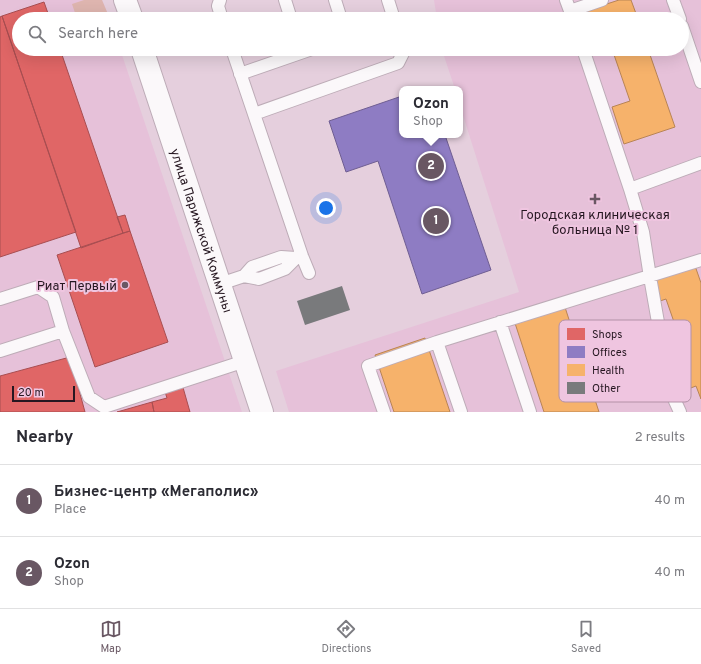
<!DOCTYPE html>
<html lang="en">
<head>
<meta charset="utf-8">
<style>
  :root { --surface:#fff; --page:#f2f2f3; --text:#2b2b33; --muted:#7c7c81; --line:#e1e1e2; --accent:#695763 }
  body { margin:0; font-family:Overpass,sans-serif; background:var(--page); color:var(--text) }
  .scale { position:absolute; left:12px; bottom:10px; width:63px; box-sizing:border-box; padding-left:4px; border:2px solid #261721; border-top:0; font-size:11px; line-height:14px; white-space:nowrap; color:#261721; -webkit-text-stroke:3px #efc5e0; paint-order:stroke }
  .you { position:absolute; left:326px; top:208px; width:14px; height:14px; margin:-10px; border:3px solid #fff; border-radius:50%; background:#1a73e8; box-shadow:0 0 0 6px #1a73e833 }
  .badge { display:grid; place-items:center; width:26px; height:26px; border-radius:50%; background:var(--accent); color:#fff; font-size:13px; font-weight:700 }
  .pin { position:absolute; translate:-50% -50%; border:2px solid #fff; box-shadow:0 1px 4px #0006 }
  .popup { position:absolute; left:399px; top:86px; width:64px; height:52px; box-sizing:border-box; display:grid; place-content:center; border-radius:8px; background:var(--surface); filter:drop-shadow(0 1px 3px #0005); font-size:13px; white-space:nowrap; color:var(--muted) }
  .popup b { font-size:15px; color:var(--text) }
  .popup::after { content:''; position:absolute; left:50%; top:100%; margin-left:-8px; border:8px solid transparent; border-top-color:var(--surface) }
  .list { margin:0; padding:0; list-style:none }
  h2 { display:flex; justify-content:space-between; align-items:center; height:52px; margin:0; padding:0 16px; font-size:17px }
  h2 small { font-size:13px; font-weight:400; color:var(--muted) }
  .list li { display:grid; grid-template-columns:26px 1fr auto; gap:12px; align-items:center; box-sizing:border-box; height:72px; padding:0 16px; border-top:1px solid var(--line) }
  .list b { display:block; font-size:15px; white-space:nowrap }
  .list p { margin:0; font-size:13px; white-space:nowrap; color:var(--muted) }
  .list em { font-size:13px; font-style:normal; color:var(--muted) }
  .icon { flex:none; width:22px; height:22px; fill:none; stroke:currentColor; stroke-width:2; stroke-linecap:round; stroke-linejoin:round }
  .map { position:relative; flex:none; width:701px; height:412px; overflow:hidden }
  .search { position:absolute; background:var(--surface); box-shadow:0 4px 16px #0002; left:12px; right:12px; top:12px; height:44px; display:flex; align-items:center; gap:10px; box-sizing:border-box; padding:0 14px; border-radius:22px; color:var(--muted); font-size:15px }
  .sheet { height:196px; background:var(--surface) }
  nav { display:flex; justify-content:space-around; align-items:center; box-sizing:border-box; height:56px; border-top:1px solid var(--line); background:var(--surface); font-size:11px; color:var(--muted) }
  nav a { display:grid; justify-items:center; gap:2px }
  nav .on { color:var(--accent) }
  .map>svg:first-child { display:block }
  .built { fill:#e6c1d9 }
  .green { fill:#deb5af }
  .shops { fill:#e06666; stroke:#a84e51 }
  .offices { fill:#8e7cc3; stroke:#6f5e92 }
  .health { fill:#f6b26b; stroke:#b88455 }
  .building { fill:#797a7c }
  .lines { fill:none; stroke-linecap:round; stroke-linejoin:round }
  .lane-casing { stroke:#bdacb7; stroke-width:14 }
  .primary-casing { stroke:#bdacb7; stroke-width:24 }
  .lane { stroke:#fbf8fa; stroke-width:12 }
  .primary { stroke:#fbf8fa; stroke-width:22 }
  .poi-dot { fill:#695763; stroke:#efc5e0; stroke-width:1.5 }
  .labels { text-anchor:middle; stroke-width:4; stroke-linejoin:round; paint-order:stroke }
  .poi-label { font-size:13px; fill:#261721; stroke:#efc5e0 }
  .street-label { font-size:13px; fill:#261721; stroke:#efc5e0 }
  .key { fill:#efc5e0; stroke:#b391a7; stroke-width:1 }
  .key-label { font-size:11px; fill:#261721 }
</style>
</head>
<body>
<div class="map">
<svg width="701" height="412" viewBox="0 0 701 412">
  <rect width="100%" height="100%" fill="#e5cfdd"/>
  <path class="built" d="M 0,0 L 102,0 L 110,19 L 19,19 L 19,49 L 120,49 L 242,412 L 0,412 Z
    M 434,0 L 701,0 L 701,412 L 289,412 L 276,371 L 519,292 L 460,106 L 460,89 L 455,89 L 444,56 L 443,49 L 682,49 L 682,19 L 437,19 Z"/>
  <path class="green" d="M 84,0 L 102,0 L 110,19 L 77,19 L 72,4 Z"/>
  <path class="shops" d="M 44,2 L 50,19 L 19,19 L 19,49 L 60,49 L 123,233 L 81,248 L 2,16 Z
    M 2,16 L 76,232 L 0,257 L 0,17 Z
    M 125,215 L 130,231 L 123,233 L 117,217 Z
    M 130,231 L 168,342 L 95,367 L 57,255 Z
    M 70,357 L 85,412 L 0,412 L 0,376 Z
    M 182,384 L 190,412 L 154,412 L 152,402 L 167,398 L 164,389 Z
    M 152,402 L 154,412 L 117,412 Z"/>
  <path class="offices" d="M 402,96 L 402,135 L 445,135 L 491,270 L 422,294 L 378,161 L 346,172 L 329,121 Z"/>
  <path class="health" d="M 619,0 L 631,0 L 638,19 L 581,19 L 579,13 Z
    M 612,49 L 648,49 L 675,127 L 624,144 L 612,107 L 630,101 Z
    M 693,260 L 701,283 L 701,399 L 696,386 L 680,392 L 666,350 L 682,345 L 666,299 L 660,301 L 651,275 Z
    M 562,298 L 599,412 L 544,412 L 512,314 Z
    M 425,338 L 450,412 L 394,412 L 375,355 Z"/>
  <path class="building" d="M 342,286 L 350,310 L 305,325 L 297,301 Z"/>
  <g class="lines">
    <defs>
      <path id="lane" d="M 220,0 L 218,6 L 222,19
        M 285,0 L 291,19
        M 335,0 L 341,19
        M 388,0 L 394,19
        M 566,0 L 573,19
        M 673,0 L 680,19
        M 570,11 L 602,0
        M 682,26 L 701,82
        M 232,49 L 302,256 L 309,273
        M 583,49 L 630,189 L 643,232 L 650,277 L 670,390 L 680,412
        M 240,74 L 312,49
        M 254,114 L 398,63 L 405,49
        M 630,189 L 701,163
        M 244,276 L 252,267 L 281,257 L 296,258 L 301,257
        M 220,284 L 244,276 L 259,279 L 285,269 L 296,258
        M 0,299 L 38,287 L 53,297 L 63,331 L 89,397 L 104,407 L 245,361
        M 500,322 L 530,412
        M 437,342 L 701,260
        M 0,351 L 63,331
        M 384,412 L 368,366 L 437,342 L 461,412"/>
      <g id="primary">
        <path d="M 125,0 L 132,19"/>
        <path id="s1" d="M 142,49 L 262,412"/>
      </g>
    </defs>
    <use href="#lane" class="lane-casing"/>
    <use href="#primary" class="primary-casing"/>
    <use href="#lane" class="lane"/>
    <use href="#primary" class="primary"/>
  </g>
  <g class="poi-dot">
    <path d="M593 193h4v4h4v4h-4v4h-4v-4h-4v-4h4z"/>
    <circle cx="125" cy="285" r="4"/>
  </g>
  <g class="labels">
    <g class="poi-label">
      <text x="595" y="219">Городская клиническая<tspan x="595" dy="15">больница № 1</tspan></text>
      <text x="117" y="290" text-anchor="end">Риат Первый</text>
    </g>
    <g class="street-label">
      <text dy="5" stroke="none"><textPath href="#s1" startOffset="191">улица Парижской Коммуны</textPath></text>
    </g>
  </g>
  <rect x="559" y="320" width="132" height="82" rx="6" class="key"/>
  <rect x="567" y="328" width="18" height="12" fill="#e06666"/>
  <rect x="567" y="346" width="18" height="12" fill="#8e7cc3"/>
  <rect x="567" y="364" width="18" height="12" fill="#f6b26b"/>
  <rect x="567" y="382" width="18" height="12" fill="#797a7c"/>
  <g class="key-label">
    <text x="592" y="338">Shops</text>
    <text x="592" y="356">Offices</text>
    <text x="592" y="374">Health</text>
    <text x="592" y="392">Other</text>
  </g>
</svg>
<div class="scale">20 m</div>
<div class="you"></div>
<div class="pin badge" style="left:436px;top:221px">1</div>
<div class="pin badge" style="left:431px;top:166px">2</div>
<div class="popup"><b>Ozon</b>Shop</div>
<div class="search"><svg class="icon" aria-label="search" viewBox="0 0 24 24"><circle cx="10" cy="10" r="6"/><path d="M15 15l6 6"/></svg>Search here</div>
</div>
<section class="sheet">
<h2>Nearby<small>2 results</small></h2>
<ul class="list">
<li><span class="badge">1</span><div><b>Бизнес-центр «Мегаполис»</b><p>Place</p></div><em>40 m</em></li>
<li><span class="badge">2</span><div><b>Ozon</b><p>Shop</p></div><em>40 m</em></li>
</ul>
</section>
<nav>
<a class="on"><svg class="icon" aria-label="map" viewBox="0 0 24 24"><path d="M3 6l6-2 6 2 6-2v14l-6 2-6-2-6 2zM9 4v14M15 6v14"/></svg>Map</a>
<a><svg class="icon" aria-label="directions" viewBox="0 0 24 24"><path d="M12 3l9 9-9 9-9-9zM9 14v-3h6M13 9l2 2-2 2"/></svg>Directions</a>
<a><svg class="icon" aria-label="saved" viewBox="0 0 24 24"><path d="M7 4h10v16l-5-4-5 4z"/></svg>Saved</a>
</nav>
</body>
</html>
